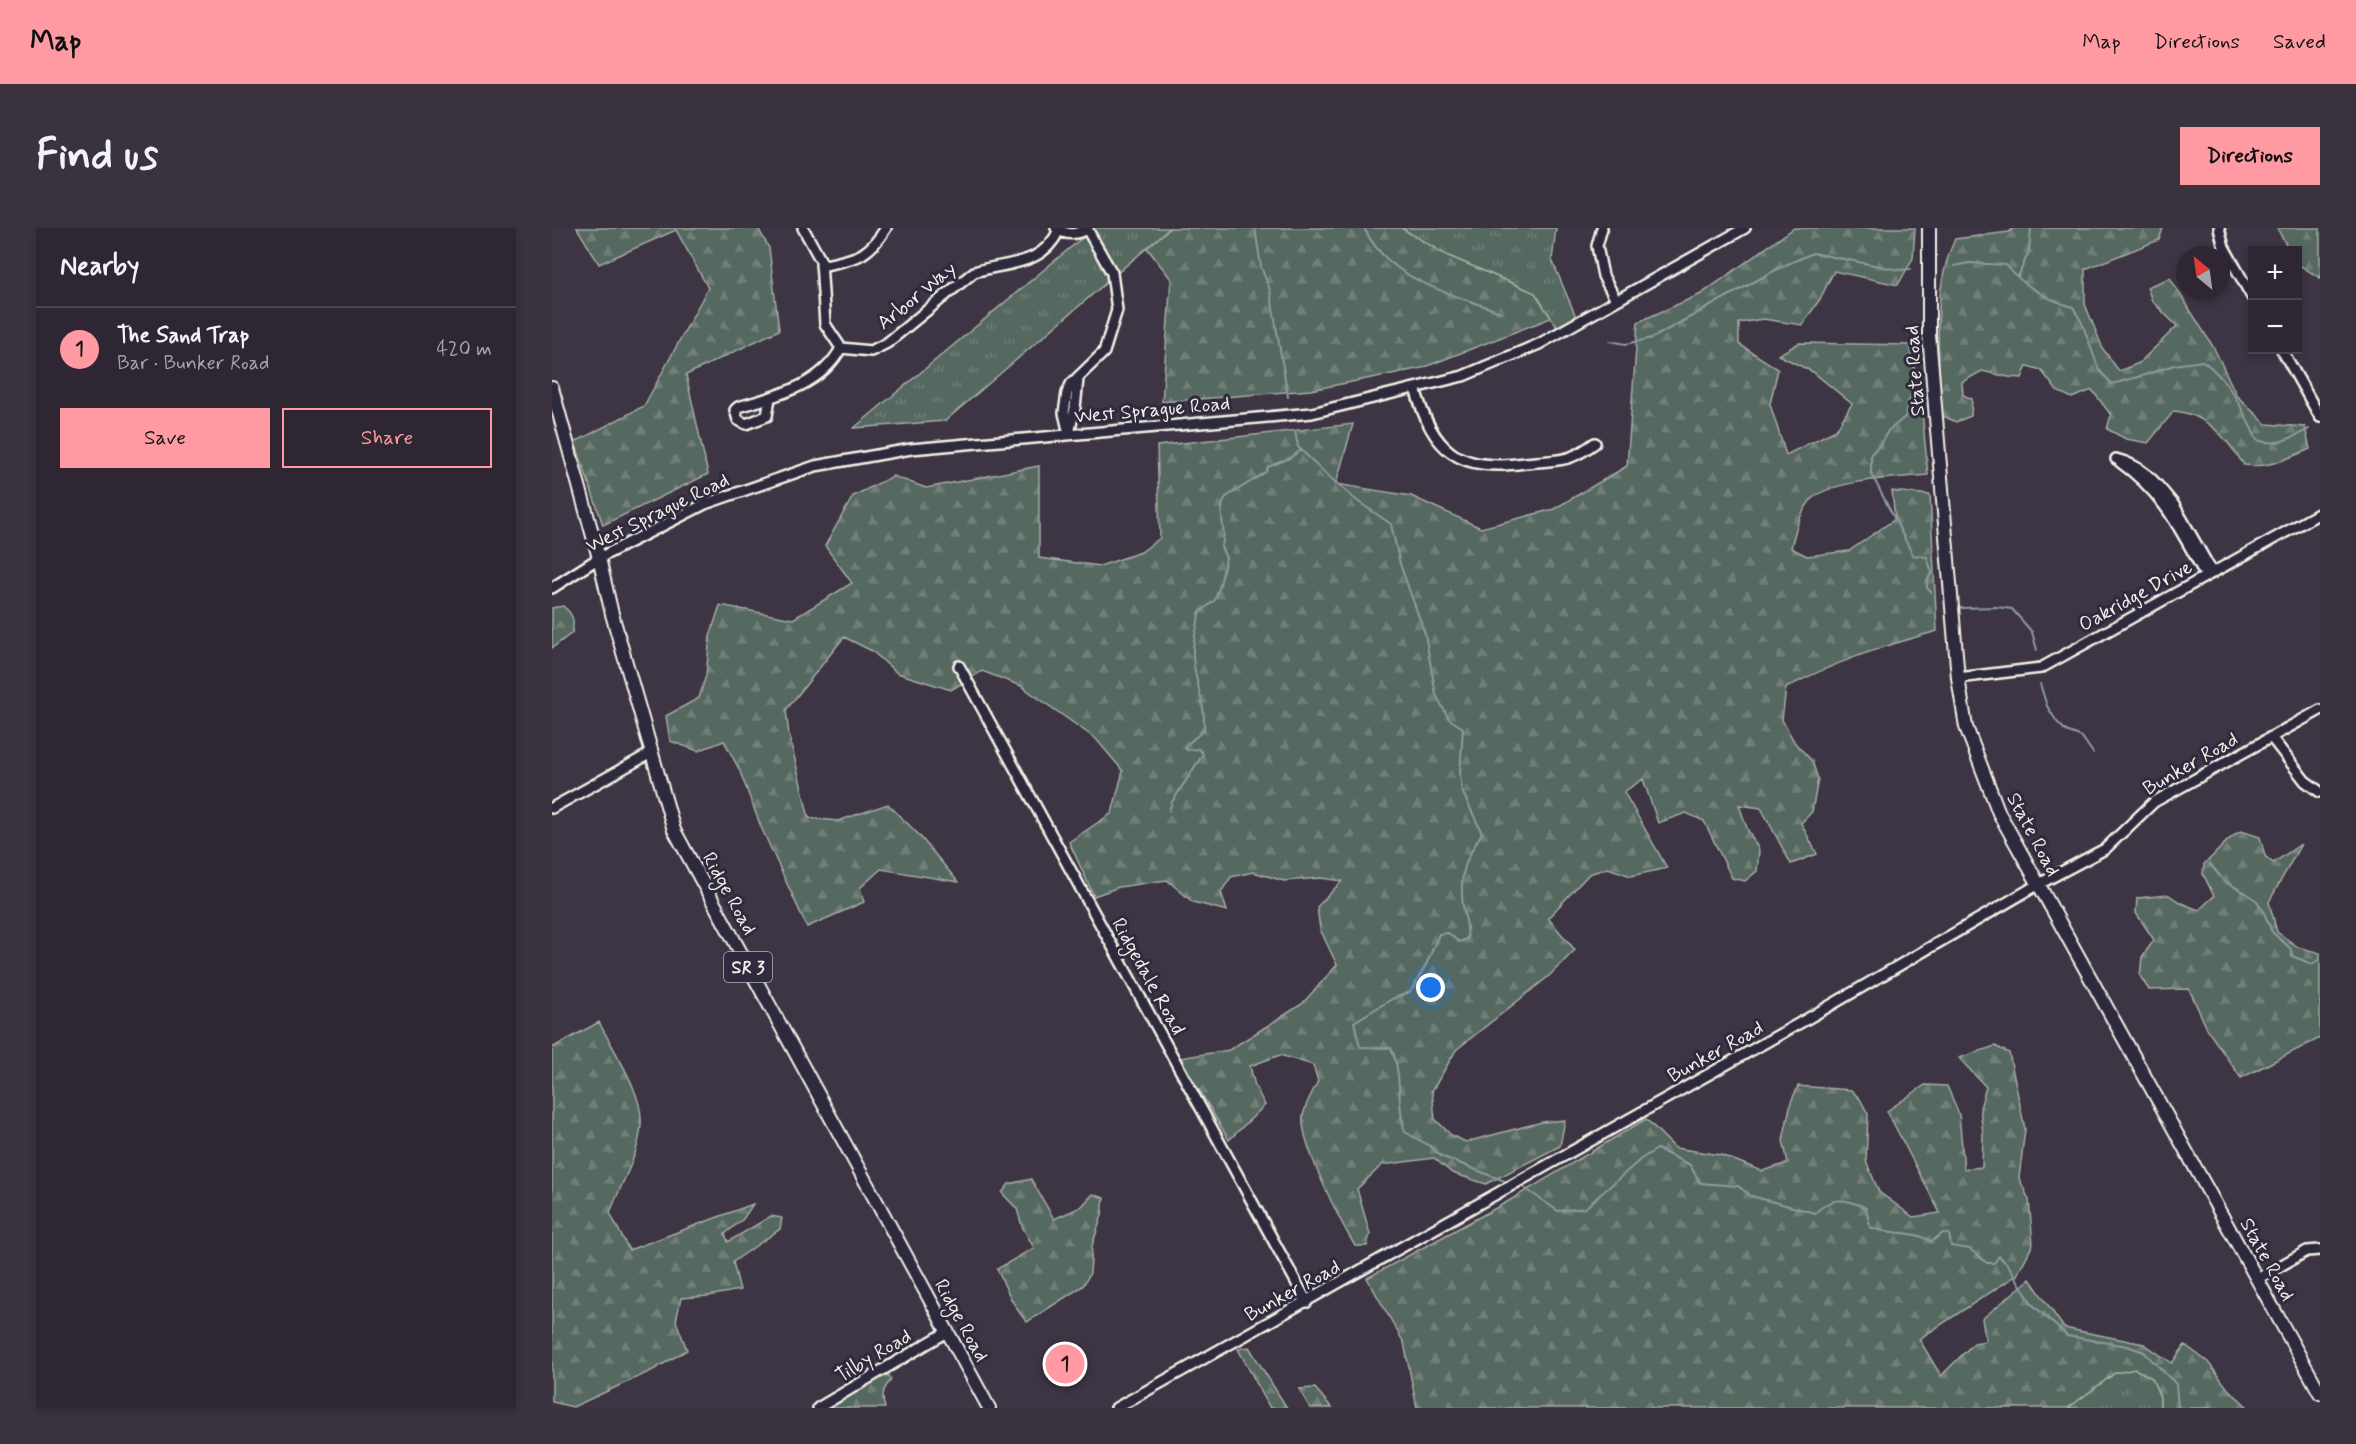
<!DOCTYPE html>
<html lang="en">
<head>
<meta charset="utf-8">
<style>
  :root { --surface:#2e2733; --page:#3a333f; --text:#f1f3f6; --muted:#a7a5ac; --line:#49444e; --accent:#ff9aa2 }
  body { margin:0; font-family:Mynerve,sans-serif; background:var(--page); color:var(--text) }
  .controls { position:absolute; right:18px; top:18px; display:grid; overflow:hidden; border-radius:0px; box-shadow:0 3px 9px #0003 }
  .controls button { width:54px; height:54px; display:grid; place-items:center; padding:0; border:0; border-bottom:2px solid var(--line); background:var(--surface); color:var(--text); font:30px sans-serif }
  .compass { position:absolute; left:1624px; top:18px; width:54px; height:54px; border-radius:50%; background:var(--surface); box-shadow:0 3px 9px #0003; rotate:331deg }
  .you { position:absolute; left:879px; top:760px; width:21px; height:21px; margin:-15px; border:4px solid #fff; border-radius:50%; background:#1a73e8; box-shadow:0 0 0 9px #1a73e833 }
  .badge { display:grid; place-items:center; width:39px; height:39px; border-radius:50%; background:var(--accent); color:#111; font-size:20px; font-weight:700 }
  .pin { position:absolute; translate:-50% -50%; border:3px solid #fff; box-shadow:0 2px 6px #0006 }
  .list { margin:0; padding:0; list-style:none }
  h2 { display:flex; justify-content:space-between; align-items:center; height:78px; margin:0; padding:0 24px; font-size:26px }
  h2 small { font-size:20px; font-weight:400; color:var(--muted) }
  .list li { display:grid; grid-template-columns:39px 1fr auto; gap:18px; align-items:center; box-sizing:border-box; height:84px; padding:0 24px; border-top:2px solid var(--line) }
  .list b { display:block; font-size:22px; white-space:nowrap }
  .list p { margin:0; font-size:20px; white-space:nowrap; color:var(--muted) }
  .list em { font-size:20px; font-style:normal; color:var(--muted) }
  .actions { display:flex; gap:12px; padding:18px 24px }
  .actions a { flex:1; padding:14px 0; border:2px solid var(--accent); border-radius:0px; text-align:center; font-size:21px; color:var(--accent) }
  .actions .main { background:var(--accent); color:#111 }
  .map { position:relative; flex:none; width:1768px; height:1180px; overflow:hidden; border-radius:0px }
  header { display:flex; align-items:center; gap:36px; box-sizing:border-box; height:84px; padding:0 30px; background:var(--accent); color:#111 }
  header strong { font-size:28px }
  nav { display:flex; gap:33px; margin-inline-start:auto; font-size:21px }
  .intro { display:flex; align-items:center; justify-content:space-between; box-sizing:border-box; height:144px; padding:0 36px }
  h1 { margin:0; font-size:42px }
  .button { padding:15px 27px; border-radius:0px; background:var(--accent); color:#111; font-size:21px; font-weight:700 }
  main { display:flex; gap:36px; padding:0 36px }
  aside { flex:1; background:var(--surface); border-radius:0px; box-shadow:0 3px 9px #0003 }
  .map>svg:first-child { display:block }
  .grass { fill:url(#grass-tufts); stroke:#a6ada4; stroke-width:1.5 }
  .forest { fill:url(#forest-firs); stroke:#a6ada4; stroke-width:1.5 }
  .lines { fill:none; stroke-linecap:round; stroke-linejoin:round }
  .stream { stroke:#8d9ba2; stroke-width:2 }
  .minor-casing { stroke:#f4f1e8; stroke-width:14 }
  .major-casing { stroke:#f4f1e8; stroke-width:16 }
  .minor { stroke:#2f2a3d; stroke-width:9 }
  .major { stroke:#2f2a3d; stroke-width:12 }
  .labels { text-anchor:middle; stroke-width:6; stroke-linejoin:round; paint-order:stroke }
  .shield { fill:#2f2a3d; stroke:#b9b5b5; stroke-width:1.5 }
  .shield-label { font-size:18px; font-weight:bold; fill:#f4f1e8 }
  .street-label { font-size:20px; fill:#f4f1e8; stroke:#2f2a3d }
</style>
</head>
<body>
<header>
<strong>Map</strong>
<nav><a>Map</a><a>Directions</a><a>Saved</a></nav>
</header>
<div class="intro"><h1>Find us</h1><a class="button">Directions</a></div>
<main>
<aside>
<h2>Nearby<small></small></h2>
<ul class="list">
<li><span class="badge">1</span><div><b>The Sand Trap</b><p>Bar · Bunker Road</p></div><em>420 m</em></li>
</ul>
<div class="actions"><a class="main">Save</a><a>Share</a></div>
</aside>
<div class="map">
<svg width="1768" height="1180" viewBox="0 0 1768 1180">
  <defs>
    <pattern id="grass-tufts" width="24" height="20" patternUnits="userSpaceOnUse" patternTransform="scale(1.5)"><rect width="24" height="20" fill="#576961"/><path d="M3 7l-1-3M5 7V3M7 7l1-3M15 17l-1-3M17 17v-4M19 17l1-3" fill="none" stroke="#707f78"/></pattern>
    <pattern id="forest-firs" width="22" height="20" patternUnits="userSpaceOnUse" patternTransform="scale(1.5)"><rect width="22" height="20" fill="#576961"/><path d="M5 1l3.5 6h-7zM16 11l3.5 6h-7z" fill="#707f78"/></pattern>
  </defs>
  <rect width="100%" height="100%" fill="#3d3444"/>
  <filter id="ink" filterUnits="userSpaceOnUse"><feTurbulence type="fractalNoise" baseFrequency=".0167" numOctaves="2"/><feDisplacementMap in="SourceGraphic" scale="12" xChannelSelector="R" yChannelSelector="G"/><feConvolveMatrix kernelMatrix="1 2 1 2 8 2 1 2 1" color-interpolation-filters="sRGB"/></filter>
  <g filter="url(#ink)">
    <path class="grass" d="M 542,0 L 618,0 L 393,193 L 302,200 Z
      M 849,0 L 1004,0 L 1000,32 L 1024,89 L 1005,99 L 983,65 L 894,27 Z
      M 1583,1141 L 1600,1150 L 1608,1169 L 1608,1180 L 1516,1180 L 1563,1145 Z"/>
    <path class="forest" d="M 25,0 L 206,0 L 217,20 L 227,102 L 134,147 L 156,246 L 51,297 L 23,214 L 92,178 L 156,60 L 124,2 L 47,36 Z
      M 618,0 L 849,0 L 894,27 L 983,65 L 999,90 L 870,140 L 759,162 L 610,174 L 619,51 L 595,20 Z
      M 1242,0 L 1363,0 L 1361,30 L 1346,57 L 1282,43 L 1268,71 L 1250,97 L 1211,91 L 1187,95 L 1187,116 L 1226,141 L 1218,176 L 1234,227 L 1284,202 L 1300,176 L 1261,144 L 1226,127 L 1247,115 L 1358,117 L 1370,183 L 1376,247 C 1348,250 1276,251 1258,273 C 1247,287 1243,303 1239,320 L 1255,328 L 1297,323 L 1343,291 L 1340,263 L 1378,267 L 1385,403 C 1332,418 1282,434 1234,460 L 1230,492 L 1243,515 L 1260,533 L 1266,551 L 1260,584 L 1249,595 L 1265,626 L 1239,636 L 1209,580 L 1187,577 L 1195,600 L 1207,622 L 1205,643 L 1193,653 L 1180,650 L 1152,593 L 1134,585 L 1106,595 L 1091,551 L 1072,564 L 1115,640 L 1079,648 L 1056,640 L 1037,646 L 996,690 L 1023,722 L 997,748 L 904,822 L 880,863 L 883,891 L 899,907 L 914,914 L 990,894 L 1013,892 L 1008,918 L 934,956 L 900,945 L 882,930 L 830,937 L 805,961 L 818,1006 L 815,1018 L 803,1018 C 789,995 747,913 751,888 C 753,876 761,863 766,853 L 761,837 L 728,827 L 698,838 L 703,858 L 713,877 L 677,912 L 628,830 L 677,822 L 750,776 L 785,737 L 768,701 L 765,679 L 790,653 L 769,650 L 732,653 L 701,644 L 679,649 L 669,664 L 675,683 L 641,674 L 615,652 L 567,659 L 542,668 L 517,614 L 560,585 L 571,543 L 544,511 L 469,458 L 430,443 L 399,462 L 345,445 L 320,423 L 292,409 L 234,482 L 237,507 L 257,590 L 286,593 L 336,576 L 367,607 L 406,654 L 329,641 L 308,660 L 312,674 L 255,699 L 209,599 L 187,541 L 172,513 L 146,523 L 118,513 L 114,488 L 147,470 L 154,447 L 158,408 L 168,377 L 241,391 L 300,355 L 273,318 L 301,268 L 341,248 L 374,260 L 487,238 L 487,330 L 548,338 L 589,324 L 608,310 L 605,218 L 801,196 L 784,256 L 859,268 L 929,300 L 1002,281 L 1075,238 L 1086,94 L 1149,66 Z
      M 1462,0 L 1611,0 L 1607,12 L 1533,41 L 1533,76 L 1551,121 L 1567,143 L 1587,135 L 1625,98 L 1600,73 L 1595,59 L 1618,50 L 1662,120 L 1685,168 L 1714,196 L 1753,199 L 1758,221 C 1736,230 1716,241 1692,237 C 1675,211 1655,186 1622,183 L 1596,215 L 1574,211 L 1555,201 L 1559,187 L 1540,162 L 1520,170 L 1505,163 L 1489,142 L 1475,138 L 1470,150 L 1456,149 L 1430,143 L 1410,154 L 1411,167 L 1420,171 L 1419,188 L 1404,194 L 1389,187 C 1388,131 1378,64 1403,11 L 1457,4 Z
      M 1725,0 L 1768,0 L 1768,50 L 1747,37 L 1746,22 L 1737,22 Z
      M 11,378 C 21,386 23,392 20,405 L 0,420 L 0,380 Z
      M 1689,603 L 1708,609 L 1713,628 L 1721,635 L 1749,616 L 1717,674 L 1725,704 L 1746,719 L 1768,725 L 1768,810 L 1689,850 L 1656,803 L 1637,761 L 1597,762 L 1588,748 L 1590,729 L 1602,712 L 1584,685 L 1585,670 L 1617,667 L 1629,675 L 1647,682 L 1662,668 L 1651,646 L 1652,636 C 1667,624 1671,613 1689,603 Z
      M 47,794 C 61,822 92,866 89,897 C 87,928 68,957 58,985 L 77,1022 L 201,976 L 191,991 L 173,1006 L 176,1014 L 219,988 L 230,990 L 228,1001 L 181,1034 L 188,1062 L 156,1068 L 129,1070 L 124,1093 L 135,1122 L 101,1142 L 21,1179 L 0,1174 L 0,820 Z
      M 1443,818 L 1457,825 L 1473,901 L 1467,950 L 1477,972 L 1481,1016 L 1465,1047 L 1367,1111 L 1389,1148 L 1422,1115 L 1434,1113 L 1430,1091 L 1478,1051 L 1512,1100 L 1592,1116 L 1620,1135 L 1633,1117 L 1656,1134 L 1676,1161 L 1697,1180 L 1608,1180 L 1608,1169 L 1600,1150 L 1583,1141 L 1563,1145 L 1516,1180 L 865,1180 L 852,1115 L 815,1050 L 955,974 L 1094,891 L 1123,920 L 1169,927 L 1210,943 L 1236,935 L 1231,912 L 1239,874 L 1246,858 L 1299,862 L 1308,871 L 1316,886 L 1314,933 L 1327,964 L 1361,989 L 1388,985 L 1335,883 L 1373,857 L 1395,858 L 1407,886 L 1412,941 L 1430,939 L 1431,905 L 1428,880 L 1434,859 L 1407,830 Z
      M 479,951 L 502,991 L 529,979 L 541,966 L 552,970 L 550,987 L 540,1018 L 538,1045 L 531,1058 L 475,1094 C 461,1079 454,1060 445,1041 L 482,1020 L 470,998 L 465,981 L 450,965 L 457,956 Z
      M 697,1119 L 735,1180 L 718,1180 L 686,1121 Z
      M 336,1145 L 339,1152 C 331,1161 329,1168 333,1180 L 277,1180 Z
      M 763,1160 L 780,1180 L 758,1180 L 747,1161 Z"/>
    <g class="lines">
      <path class="stream" d="M 703,0 L 709,39 L 718,62 L 736,169
        M 812,0 C 838,54 897,64 948,84
        M 1402,38 L 1417,35 L 1454,37 C 1470,57 1496,72 1521,79 L 1530,95 L 1547,142 L 1560,156 L 1593,147 L 1622,137 L 1651,133 C 1679,154 1690,181 1705,212 C 1725,219 1739,210 1757,201
        M 1466,49 L 1477,23 L 1479,0
        M 1058,113 L 1074,116 L 1100,110 L 1229,39 L 1261,25 L 1347,42 L 1359,41
        M 1361,164 L 1356,174 L 1353,189 L 1336,203 L 1327,218 L 1319,226 L 1319,245 L 1361,327 L 1375,329 L 1380,345 L 1375,353 L 1375,360 L 1379,364
        M 743,203 L 746,219 L 773,245 L 804,272 L 839,296 L 848,336 L 873,406 L 884,467 L 897,491 L 911,500 L 908,546 L 910,563 L 930,605 C 913,631 907,647 911,678 C 913,690 917,699 915,711 L 907,714 L 896,705 L 887,706 L 874,737 L 858,764 L 840,771 L 802,794 L 808,819 L 839,820 C 851,846 844,876 853,904 L 878,918 L 889,928 L 955,954
        M 1409,380 L 1444,379 L 1460,381 L 1480,404 L 1485,422
        M 1488,456 L 1495,478 L 1505,494 L 1514,503 L 1530,509 L 1541,525
        M 617,583 L 620,574 L 651,526 L 647,521 L 635,522 L 632,519 L 652,502 C 654,474 642,454 641,427 C 640,413 646,400 647,385 L 663,372 L 668,357 L 674,330 L 669,319 C 677,302 663,285 674,269 L 714,244 L 716,239 L 738,230 L 749,222
        M 1658,636 L 1673,654 L 1694,665 L 1705,673 L 1711,682 L 1720,704 L 1739,721 L 1740,728 L 1760,736 L 1768,731
        M 971,959 L 1006,983 L 1033,980 L 1089,931 L 1105,921 L 1138,937 L 1148,955 L 1186,958 L 1199,968 L 1263,985 C 1281,968 1292,970 1314,980 L 1318,999 C 1338,1008 1363,1001 1379,1014 L 1391,1005 L 1397,1006 L 1399,1018 L 1418,1021 L 1435,1035 L 1442,1035 L 1447,1028 L 1457,1038 L 1480,1076 L 1515,1108 L 1575,1118 L 1592,1124 L 1624,1156 L 1626,1180"/>
      <defs>
        <path id="minor" d="M 251,0 L 269,33 L 273,96 L 289,120 L 319,123 L 335,115 L 422,44 C 454,34 490,39 507,2
          M 504,0 C 515,8 525,7 536,0
          M 1050,0 L 1045,18 L 1051,48 L 1064,72
          M 1667,0 L 1672,19 L 1700,69
          M 269,38 C 302,30 314,32 334,0
          M 1730,122 L 1768,189
          M 863,160 C 881,224 906,244 973,235 C 988,233 1006,234 1019,229 C 1027,226 1036,220 1043,215
          M 218,170 L 215,188 L 194,196 L 186,192 L 183,182 L 186,179 C 224,168 269,158 289,120
          M 517,205 L 523,180 L 526,151
          M 517,206 L 512,185 L 515,165 L 519,156 L 552,124 L 565,82 L 560,45 L 535,1
          M 1564,231 C 1592,238 1605,256 1622,277 L 1660,344
          M 1568,234 C 1613,266 1628,302 1654,348
          M 0,360 L 47,330 L 153,276 L 263,238 L 359,221 L 760,185 L 911,148 L 987,116 L 1193,0
          M 407,438 L 755,1074
          M 1406,450 L 1489,440 L 1768,285
          M 1719,509 L 1753,553 L 1768,564
          M 0,580 L 99,525
          M 1705,1051 L 1755,1023 L 1768,1022
          M 266,1180 L 395,1104
          M 564,1180 L 1255,791 L 1487,656 L 1553,621 L 1602,574 L 1768,482"/>
        <path id="major" d="M 1377,0 L 1377,107 L 1406,450 L 1414,499 L 1447,585 L 1768,1165
          M 0,160 L 47,330 L 60,386 L 122,602 L 437,1180"/>
      </defs>
      <use href="#minor" class="minor-casing"/>
      <use href="#major" class="major-casing"/>
      <use href="#minor" class="minor"/>
      <use href="#major" class="major"/>
    </g>
  </g>
  <g class="labels">
    <rect class="shield" x="172" y="724" width="48" height="30" rx="4.5"/>
    <g class="shield-label">
      <text x="196" y="745">SR 3</text>
    </g>
    <g class="street-label">
      <text transform="translate(364 67) rotate(-39)" y="7">Arbor Way</text>
      <text transform="translate(1362 143) rotate(-94)" y="7">State Road</text>
      <text transform="translate(600 181) rotate(-5)" y="7">West Sprague Road</text>
      <text transform="translate(105 284) rotate(-26)" y="7">West Sprague Road</text>
      <text transform="translate(1583 367) rotate(-29)" y="7">Oakridge Drive</text>
      <text transform="translate(1638 535) rotate(-30)" y="7">Bunker Road</text>
      <text transform="translate(1482 606) rotate(62)" y="7">State Road</text>
      <text transform="translate(178 665) rotate(61)" y="7">Ridge Road</text>
      <text transform="translate(597 748) rotate(61)" y="7">Ridgedale Road</text>
      <text transform="translate(1163 823) rotate(-29)" y="7">Bunker Road</text>
      <text transform="translate(1716 1031) rotate(61)" y="7">State Road</text>
      <text transform="translate(740 1062) rotate(-29)" y="7">Bunker Road</text>
      <text transform="translate(410 1092) rotate(61)" y="7">Ridge Road</text>
      <text transform="translate(321 1127) rotate(-31)" y="7">Tilby Road</text>
    </g>
  </g>
</svg>
<div class="controls">
<button>+</button>
<button>−</button>
</div>
<svg class="compass" viewBox="-18 -18 36 36"><path d="M0-13l5 13h-10z" fill="#e53935"/><path d="M0 13l5-13h-10z" fill="#a7a5ac"/></svg>
<div class="you"></div>
<div class="pin badge" style="left:513px;top:1136px">1</div>
</div>
</main>
</body>
</html>
